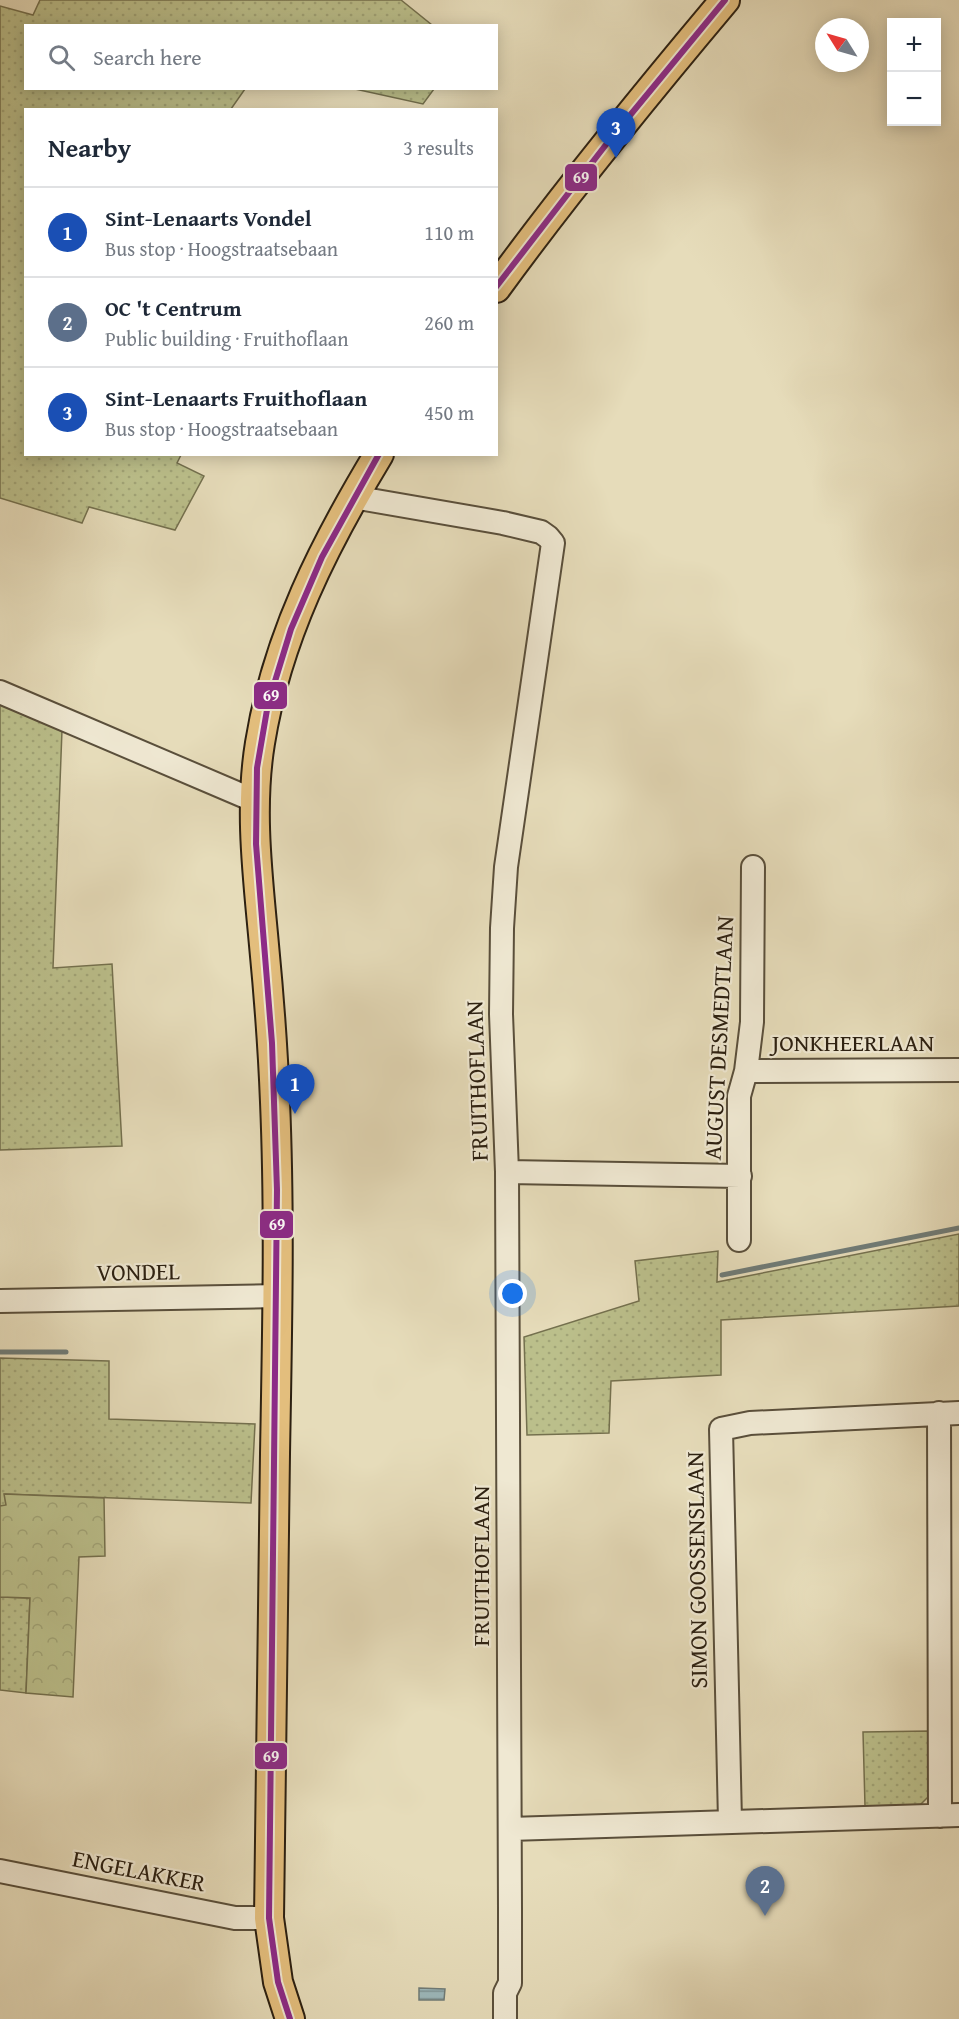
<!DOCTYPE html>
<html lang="en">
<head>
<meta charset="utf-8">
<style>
  :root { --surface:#fff; --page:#f2f2f3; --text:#1f2937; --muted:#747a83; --line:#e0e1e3; --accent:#7c3aed }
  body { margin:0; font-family:"Gentium Book Plus",serif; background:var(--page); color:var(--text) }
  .controls { position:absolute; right:18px; top:18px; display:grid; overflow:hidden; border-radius:0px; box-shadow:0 3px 15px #0003 }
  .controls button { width:54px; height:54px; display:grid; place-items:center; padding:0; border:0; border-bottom:2px solid var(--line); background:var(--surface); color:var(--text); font:30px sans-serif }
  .compass { position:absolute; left:815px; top:18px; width:54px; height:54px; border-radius:50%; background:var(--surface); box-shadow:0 3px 15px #0003; rotate:307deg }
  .you { position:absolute; left:513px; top:1294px; width:21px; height:21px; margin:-15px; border:4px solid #fff; border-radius:50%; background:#1a73e8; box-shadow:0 0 0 9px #1a73e833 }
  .badge { display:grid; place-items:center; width:39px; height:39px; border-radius:50%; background:var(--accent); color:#fff; font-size:20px; font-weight:700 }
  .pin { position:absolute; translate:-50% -50px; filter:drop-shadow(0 2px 3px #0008) }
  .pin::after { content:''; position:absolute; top:32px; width:21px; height:18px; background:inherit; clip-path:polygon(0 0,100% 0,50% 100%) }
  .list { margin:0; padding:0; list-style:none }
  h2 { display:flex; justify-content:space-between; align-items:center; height:78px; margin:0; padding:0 24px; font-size:26px }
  h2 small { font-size:20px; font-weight:400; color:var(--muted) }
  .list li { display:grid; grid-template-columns:39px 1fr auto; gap:18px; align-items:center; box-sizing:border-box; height:90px; padding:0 24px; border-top:2px solid var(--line) }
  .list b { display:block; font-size:22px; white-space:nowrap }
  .list p { margin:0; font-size:20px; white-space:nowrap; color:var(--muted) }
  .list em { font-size:20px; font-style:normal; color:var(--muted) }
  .icon { flex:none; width:33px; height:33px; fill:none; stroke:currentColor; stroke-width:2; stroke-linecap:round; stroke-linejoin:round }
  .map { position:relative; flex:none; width:959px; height:2019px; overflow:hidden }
  .search { position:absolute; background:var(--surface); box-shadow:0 3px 15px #0003; left:24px; top:24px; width:474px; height:66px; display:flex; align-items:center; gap:15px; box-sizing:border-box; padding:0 21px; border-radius:0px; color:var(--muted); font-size:22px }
  .panel { position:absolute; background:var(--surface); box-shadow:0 3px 15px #0003; left:24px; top:108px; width:474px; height:348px; border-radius:0px }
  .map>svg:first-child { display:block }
  .grass { fill:url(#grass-dots); stroke:#74704e; stroke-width:1.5 }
  .forest { fill:url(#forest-crowns); stroke:#74704e; stroke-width:1.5 }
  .water { fill:url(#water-rules); stroke:#6f7b77; stroke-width:1.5 }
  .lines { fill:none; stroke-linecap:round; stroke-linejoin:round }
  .stream { stroke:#6f7b77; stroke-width:5 }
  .minor-casing { stroke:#5a4f3b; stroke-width:26 }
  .major-casing { stroke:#2c2011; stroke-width:32 }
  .minor { stroke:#efe8d2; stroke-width:22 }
  .major { stroke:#e3be7d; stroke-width:28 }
  .bus-1-casing { stroke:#efe8d2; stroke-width:10 }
  .bus-1 { stroke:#8c2b87; stroke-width:6 }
  .labels { text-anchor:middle; stroke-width:4.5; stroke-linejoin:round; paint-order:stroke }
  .street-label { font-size:24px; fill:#2c2011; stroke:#efe8d2 }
  .line-badge { stroke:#efe8d2; stroke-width:2 }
  .badge-label { font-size:16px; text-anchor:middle; font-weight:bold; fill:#fff }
</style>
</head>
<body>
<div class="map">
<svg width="959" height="2019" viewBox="0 0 959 2019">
  <defs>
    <pattern id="grass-dots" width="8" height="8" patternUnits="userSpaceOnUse" patternTransform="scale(1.5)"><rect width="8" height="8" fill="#bbbf8b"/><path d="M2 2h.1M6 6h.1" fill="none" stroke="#a1a477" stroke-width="1.8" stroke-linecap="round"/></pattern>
    <pattern id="forest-crowns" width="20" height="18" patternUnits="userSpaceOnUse" patternTransform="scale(1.5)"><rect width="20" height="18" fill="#bbbf8b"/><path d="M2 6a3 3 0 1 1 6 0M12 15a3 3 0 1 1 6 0" fill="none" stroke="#a1a477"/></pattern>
    <pattern id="water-rules" width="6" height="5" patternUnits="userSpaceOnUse" patternTransform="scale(1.5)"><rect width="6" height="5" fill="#9cb8bb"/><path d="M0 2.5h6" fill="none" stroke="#7f9597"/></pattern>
  </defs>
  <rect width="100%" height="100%" fill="#e6dcba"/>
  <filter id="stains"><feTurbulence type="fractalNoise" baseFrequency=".00333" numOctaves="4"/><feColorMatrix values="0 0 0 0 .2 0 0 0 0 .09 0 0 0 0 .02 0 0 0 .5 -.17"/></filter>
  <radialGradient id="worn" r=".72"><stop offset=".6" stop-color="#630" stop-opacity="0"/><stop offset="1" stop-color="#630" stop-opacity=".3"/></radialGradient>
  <path class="grass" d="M 40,0 L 401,0 L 432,25 L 26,26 L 26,88 L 245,89 L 231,109 L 26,110 L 26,454 L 181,455 L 177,463 L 204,476 L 175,530 L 89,507 L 82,523 L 0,498 L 0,6 L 33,15 Z
    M 355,89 L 434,89 L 423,104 Z
    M 0,703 L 62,730 L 53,968 L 112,964 L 122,1146 L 0,1150 Z
    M 959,1234 L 959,1306 L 721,1320 L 721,1375 L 611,1381 L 609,1433 L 527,1435 L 524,1337 L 639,1301 L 635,1261 L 718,1251 L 717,1282 Z
    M 0,1358 L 109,1361 L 109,1419 L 255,1424 L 251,1503 L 5,1494 L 6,1506 L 0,1506 Z
    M 0,1597 L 30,1598 L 26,1693 L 0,1690 Z
    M 929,1731 L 931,1794 L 920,1805 L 865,1806 L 863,1732 Z"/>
  <path class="forest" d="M 4,1494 L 104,1498 L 105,1556 L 79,1557 L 73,1697 L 26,1693 L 30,1598 L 0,1597 L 0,1506 L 6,1505 Z"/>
  <path class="water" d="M 419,1988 L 445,1989 L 444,2000 L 419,2000 Z"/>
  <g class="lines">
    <path class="stream" d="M 722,1275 L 959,1228
      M 0,1352 L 66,1352"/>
    <defs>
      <path id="minor" d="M 353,497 L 503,523 L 541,532 L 548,537 L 553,543 L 506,867 L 502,928 L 501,1014 L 507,1172 L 510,1909 L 510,1983 L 505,1993 L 505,2019
        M 0,692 L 246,797 L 255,799
        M 746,1071 L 959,1070
        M 507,1172 L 740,1176
        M 739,1240 L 739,1096 L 746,1071 L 752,1022 L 753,867
        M 0,1301 L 277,1296
        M 939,1413 L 940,1816
        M 730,1821 L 721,1429 L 750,1423 L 959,1413
        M 510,1829 L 959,1815
        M 0,1871 L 235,1918 L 269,1918"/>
      <path id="major" d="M 496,288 C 568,189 646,94 725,0
        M 290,2019 L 278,1982 L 269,1918 C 271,1764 273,1609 275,1454 C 277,1337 280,1219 275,1102 C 273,1050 269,997 264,945 C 258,878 249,810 260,743 C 277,637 324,545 379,454"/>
    </defs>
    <use href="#minor" class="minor-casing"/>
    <use href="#major" class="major-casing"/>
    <use href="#minor" class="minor"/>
    <use href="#major" class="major"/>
    <defs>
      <path id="bus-1" d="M 496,287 L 608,142 L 725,0
        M 290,2019 L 278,1982 L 269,1918 L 277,1190 L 272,1043 L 256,844 L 257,768 L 268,704 L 291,629 L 322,557 L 379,454"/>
    </defs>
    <use href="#bus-1" class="bus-1-casing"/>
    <use href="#bus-1" class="bus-1"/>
  </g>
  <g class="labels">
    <g class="street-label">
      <text transform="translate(719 1038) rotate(-87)" y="8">AUGUST DESMEDTLAAN</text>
      <text x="853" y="1051">JONKHEERLAAN</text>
      <text transform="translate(477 1081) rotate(-92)" y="8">FRUITHOFLAAN</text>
      <text transform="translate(138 1272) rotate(-1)" y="8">VONDEL</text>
      <text transform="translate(481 1566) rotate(-90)" y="8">FRUITHOFLAAN</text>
      <text transform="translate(697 1570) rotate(-91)" y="8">SIMON GOOSSENSLAAN</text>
      <text transform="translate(139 1871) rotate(11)" y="8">ENGELAKKER</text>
    </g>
  </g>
  <g class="line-badge">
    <rect x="564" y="163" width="34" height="29" rx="6" fill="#8c2b87"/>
    <rect x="253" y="681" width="35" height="29" rx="6" fill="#8c2b87"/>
    <rect x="259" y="1210" width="35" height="29" rx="6" fill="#8c2b87"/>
    <rect x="254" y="1742" width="34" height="28" rx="6" fill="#8c2b87"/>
  </g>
  <g class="badge-label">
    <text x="581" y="183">69</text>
    <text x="271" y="701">69</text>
    <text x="277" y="1230">69</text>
    <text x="271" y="1762">69</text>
  </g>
  <rect width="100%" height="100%" filter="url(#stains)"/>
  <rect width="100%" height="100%" fill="url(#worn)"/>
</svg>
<div class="controls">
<button>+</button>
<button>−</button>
</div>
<svg class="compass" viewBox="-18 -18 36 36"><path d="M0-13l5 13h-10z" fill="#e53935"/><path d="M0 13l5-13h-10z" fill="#747a83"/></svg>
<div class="you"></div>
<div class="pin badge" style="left:295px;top:1114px;background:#1a4fb4">1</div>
<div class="pin badge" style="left:765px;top:1916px;background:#5c6f8a">2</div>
<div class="pin badge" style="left:616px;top:158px;background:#1a4fb4">3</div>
<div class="search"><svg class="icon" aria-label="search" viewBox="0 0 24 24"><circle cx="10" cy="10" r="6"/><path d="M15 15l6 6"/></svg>Search here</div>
<section class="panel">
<h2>Nearby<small>3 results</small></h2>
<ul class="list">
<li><span class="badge" style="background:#1a4fb4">1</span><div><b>Sint-Lenaarts Vondel</b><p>Bus stop · Hoogstraatsebaan</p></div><em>110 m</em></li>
<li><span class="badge" style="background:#5c6f8a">2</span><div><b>OC 't Centrum</b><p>Public building · Fruithoflaan</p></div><em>260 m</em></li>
<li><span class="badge" style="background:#1a4fb4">3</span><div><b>Sint-Lenaarts Fruithoflaan</b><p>Bus stop · Hoogstraatsebaan</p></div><em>450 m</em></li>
</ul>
</section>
</div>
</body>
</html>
